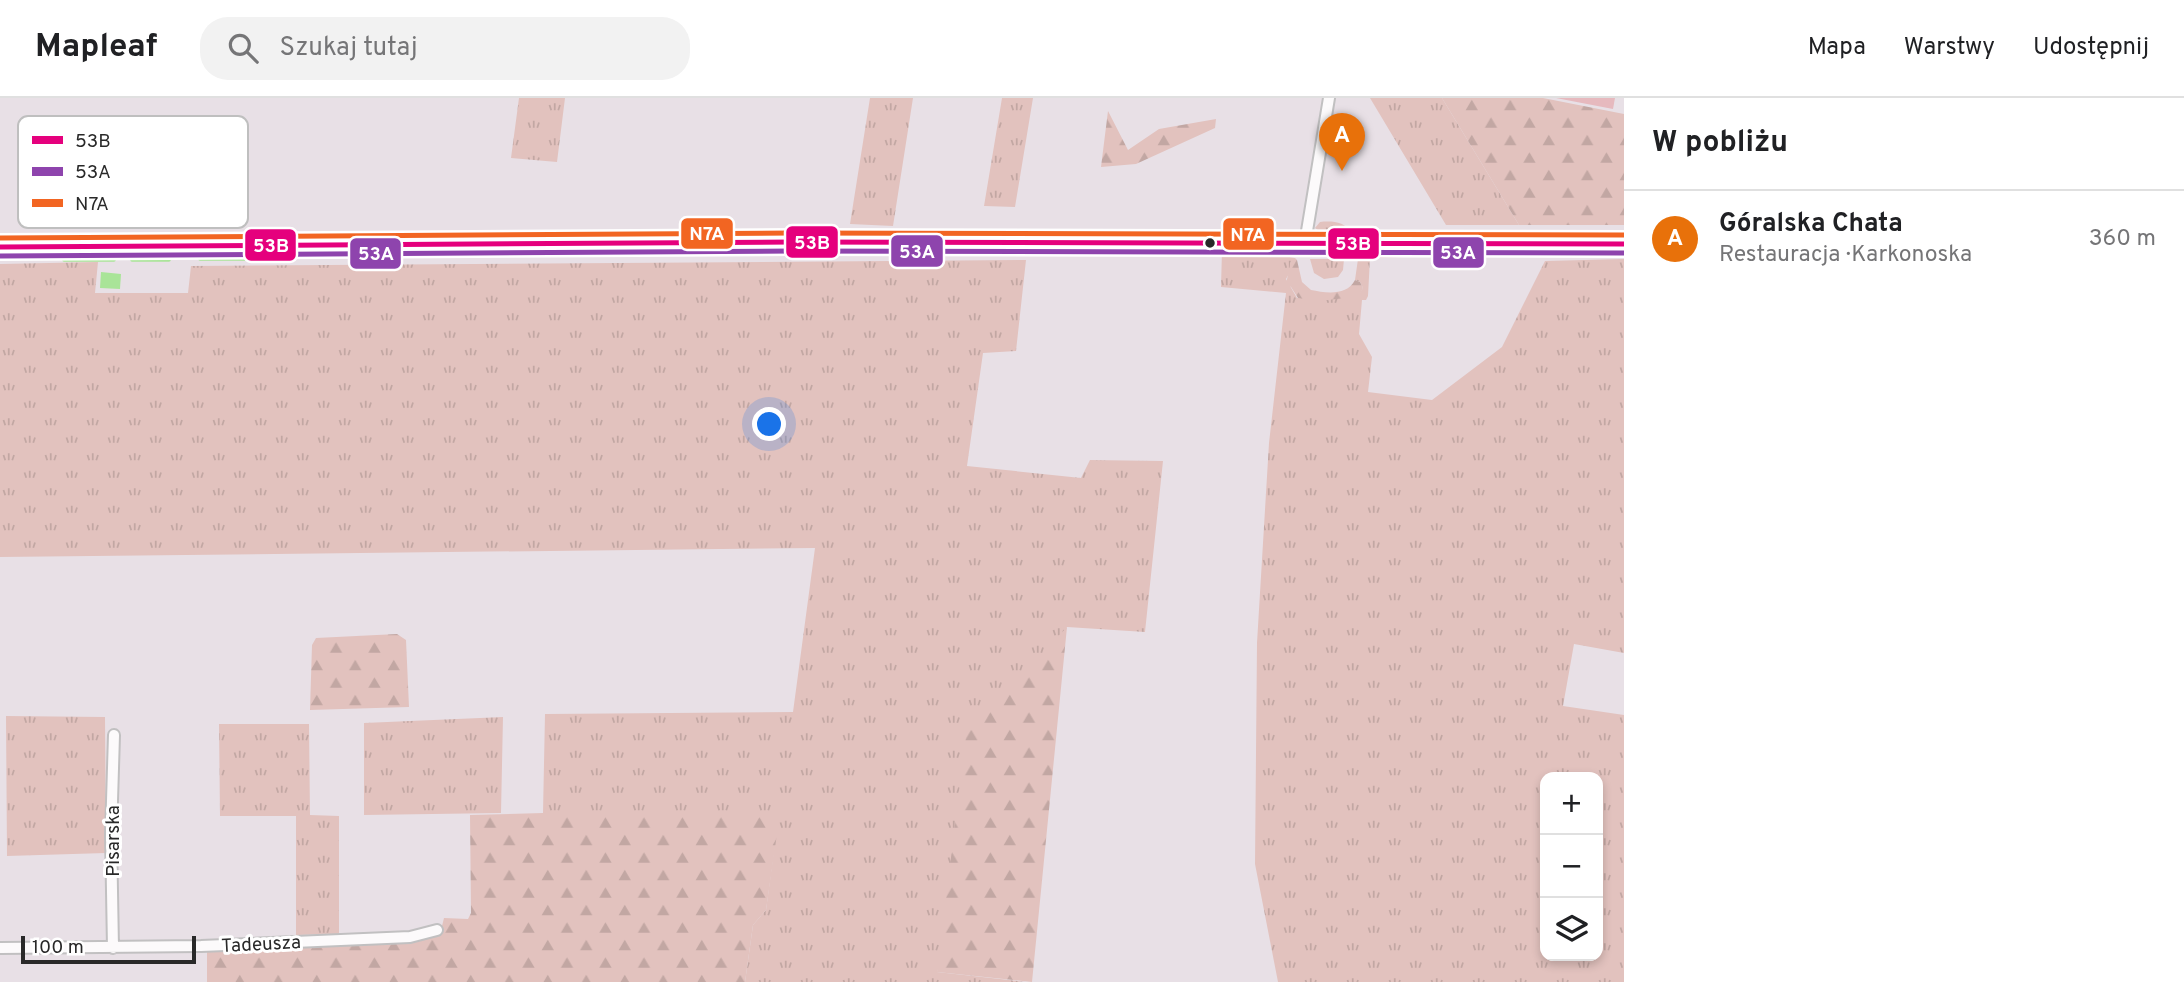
<!DOCTYPE html>
<html lang="pl">
<head>
<meta charset="utf-8">
<style>
  :root { --surface:#fff; --page:#f2f2f2; --text:#202124; --muted:#757577; --line:#e0e0e0; --accent:#6c696b }
  body { margin:0; font-family:Overpass,sans-serif; background:var(--page); color:var(--text) }
  .controls { position:absolute; right:21px; bottom:21px; display:grid; overflow:hidden; border-radius:14px; box-shadow:0 4px 10px #0003 }
  .controls button { width:63px; height:63px; display:grid; place-items:center; padding:0; border:0; border-bottom:2px solid var(--line); background:var(--surface); color:var(--text); font:35px sans-serif }
  .scale { position:absolute; left:21px; bottom:18px; width:175px; box-sizing:border-box; padding-left:7px; border:4px solid #292929; border-top:0; font-size:19px; line-height:24px; white-space:nowrap; color:#292929; -webkit-text-stroke:5px #fff; paint-order:stroke }
  .you { position:absolute; left:770px; top:327px; width:24px; height:24px; margin:-18px; border:5px solid #fff; border-radius:50%; background:#1a73e8; box-shadow:0 0 0 10px #1a73e833 }
  .badge { display:grid; place-items:center; width:46px; height:46px; border-radius:50%; background:var(--accent); color:#fff; font-size:23px; font-weight:700 }
  .pin { position:absolute; translate:-50% -58px; filter:drop-shadow(0 2px 4px #0008) }
  .pin::after { content:''; position:absolute; top:37px; width:24px; height:21px; background:inherit; clip-path:polygon(0 0,100% 0,50% 100%) }
  .list { margin:0; padding:0; list-style:none }
  h2 { display:flex; justify-content:space-between; align-items:center; height:91px; margin:0; padding:0 28px; font-size:30px }
  h2 small { font-size:23px; font-weight:400; color:var(--muted) }
  .list li { display:grid; grid-template-columns:46px 1fr auto; gap:21px; align-items:center; box-sizing:border-box; height:98px; padding:0 28px; border-top:2px solid var(--line) }
  .list b { display:block; font-size:26px; white-space:nowrap }
  .list p { margin:0; font-size:23px; white-space:nowrap; color:var(--muted) }
  .list em { font-size:23px; font-style:normal; color:var(--muted) }
  .icon { flex:none; width:38px; height:38px; fill:none; stroke:currentColor; stroke-width:2; stroke-linecap:round; stroke-linejoin:round }
  .map { position:relative; flex:none; width:1624px; height:884px; overflow:hidden }
  header { display:flex; align-items:center; gap:42px; box-sizing:border-box; height:98px; padding:0 35px; background:var(--surface); border-bottom:2px solid var(--line) }
  header strong { font-size:33px }
  nav { display:flex; gap:38px; margin-inline-start:auto; font-size:24px }
  .search { width:490px; height:63px; background:var(--page); display:flex; align-items:center; gap:18px; box-sizing:border-box; padding:0 24px; border-radius:28px; color:var(--muted); font-size:26px }
  main { display:flex }
  aside { flex:1; background:var(--surface) }
  .map>svg:first-child { display:block }
  .grass { fill:url(#grass-tufts); fill-rule:evenodd }
  .forest { fill:url(#forest-firs) }
  .pitch { fill:#e6b9be }
  .water { fill:#a9e498 }
  .lines { fill:none; stroke-linecap:round; stroke-linejoin:round }
  .stream { stroke:#a9e498; stroke-width:3.5 }
  .street-casing { stroke:#c1c0c1; stroke-width:14 }
  .primary-casing { stroke:#c0bdbf; stroke-width:21 }
  .street { stroke:#fcfafb; stroke-width:10 }
  .primary { stroke:#e5d5e0; stroke-width:18 }
  .bus-1-casing { stroke:#fff; stroke-width:10 }
  .bus-2-casing { stroke:#fff; stroke-width:10 }
  .bus-3-casing { stroke:#fff; stroke-width:10 }
  .bus-1 { stroke:#e5007d; stroke-width:5 }
  .bus-2 { stroke:#8e44ad; stroke-width:5 }
  .bus-3 { stroke:#f26522; stroke-width:5 }
  .bus-dot { fill:#292929; stroke:#fff; stroke-width:2.5 }
  .labels { text-anchor:middle; stroke-width:6; stroke-linejoin:round; paint-order:stroke }
  .street-label { font-size:19px; fill:#292929; stroke:#fff }
  .key { fill:#fff; stroke:#bfbfbf; stroke-width:2 }
  .key-label { font-size:19px; fill:#292929 }
  .line-badge { stroke:#fff; stroke-width:2.5 }
  .badge-label { font-size:19px; text-anchor:middle; font-weight:bold; fill:#fff }
</style>
</head>
<body>
<header>
<strong>Mapleaf</strong>
<div class="search"><svg class="icon" aria-label="search" viewBox="0 0 24 24"><circle cx="10" cy="10" r="6"/><path d="M15 15l6 6"/></svg>Szukaj tutaj</div>
<nav><a>Mapa</a><a>Warstwy</a><a>Udostępnij</a></nav>
</header>
<main>
<div class="map">
<svg width="1624" height="884" viewBox="0 0 1624 884">
  <defs>
    <pattern id="grass-tufts" width="24" height="20" patternUnits="userSpaceOnUse" patternTransform="scale(1.75)"><rect width="24" height="20" fill="#e2c2be"/><path d="M3 7l-1-3M5 7V3M7 7l1-3M15 17l-1-3M17 17v-4M19 17l1-3" fill="none" stroke="#c2a7a3"/></pattern>
    <pattern id="forest-firs" width="22" height="20" patternUnits="userSpaceOnUse" patternTransform="scale(1.75)"><rect width="22" height="20" fill="#e2c2be"/><path d="M5 1l3.5 6h-7zM16 11l3.5 6h-7z" fill="#c2a7a3"/></pattern>
  </defs>
  <rect width="100%" height="100%" fill="#e8e0e6"/>
  <path class="grass" d="M 519,0 L 565,0 L 557,64 L 511,60 Z
    M 870,0 L 913,0 L 893,128 L 850,126 Z
    M 1002,0 L 1033,0 L 1015,109 L 984,108 Z
    M 1370,0 L 1442,0 L 1519,127 L 1446,127 Z
    M 1320,124 C 1331,123 1346,123 1350,135 L 1349,137 L 1325,137 L 1315,130 Z
    M 1268,151 L 1268,155 L 1295,160 L 1297,162 L 1290,165 L 1290,174 L 1286,181 L 1297,200 C 1323,200 1335,203 1360,195 L 1363,190 L 1360,184 L 1355,182 L 1359,154 L 1437,153 L 1438,158 L 1370,160 L 1368,198 L 1366,202 L 1362,202 L 1359,236 L 1372,259 L 1368,294 L 1432,302 L 1502,249 L 1545,163 L 1624,161 L 1624,555 L 1574,546 L 1563,608 L 1624,617 L 1624,884 L 1278,884 L 1255,766 L 1257,545 L 1269,345 L 1286,195 L 1221,189 L 1222,152 ZM 1545,679 L 1598,679 L 1598,858 L 1545,858 Z
    M 1310,161 L 1344,161 L 1343,172 L 1338,179 L 1324,181 L 1314,175 Z
    M 1026,162 L 1016,253 L 983,255 L 967,368 L 1081,380 L 1090,362 L 1163,363 L 1145,534 L 1067,529 L 937,874 L 1026,884 L 745,884 L 753,827 L 766,812 L 779,715 L 543,715 L 545,616 L 793,614 L 815,450 L 0,459 L 0,166 L 98,164 L 95,195 L 188,195 L 191,168 Z
    M 6,618 L 105,619 L 106,755 L 7,758 Z
    M 503,619 L 501,715 L 364,717 L 364,625 Z
    M 219,626 L 309,626 L 310,717 L 339,718 L 339,836 L 296,837 L 296,718 L 220,718 Z"/>
  <path class="forest" d="M 1442,0 L 1543,0 L 1624,16 L 1624,127 L 1519,127 Z
    M 1108,13 L 1128,52 L 1159,31 L 1216,21 L 1215,30 L 1136,66 L 1101,69 Z
    M 1293,162 L 1297,162 L 1302,184 L 1311,192 C 1326,195 1347,198 1355,182 L 1360,184 L 1363,190 L 1358,201 L 1353,204 L 1345,200 L 1319,203 L 1298,200 L 1291,189 L 1287,187 C 1286,179 1290,174 1290,165 Z
    M 1067,529 L 1032,884 L 937,874 L 966,637 Z
    M 397,536 L 406,542 L 409,609 L 310,612 L 312,547 L 316,540 Z
    M 543,715 L 780,715 L 766,812 L 753,827 L 745,884 L 207,884 L 207,848 L 410,839 L 441,832 L 444,820 L 468,821 L 471,815 L 470,717 Z"/>
  <path class="pitch" d="M 1556,0 L 1615,0 L 1613,11 Z"/>
  <path class="water" d="M 101,174 L 121,176 L 120,191 L 100,190 Z"/>
  <g class="lines">
    <path class="stream" d="M 200,161 L 254,161
      M 64,162 L 114,162
      M 132,162 L 169,162"/>
    <defs>
      <path id="street" d="M 1305,145 L 1329,0
        M 0,850 L 201,848 L 410,839 L 437,832
        M 113,850 L 111,736 L 114,637"/>
      <path id="primary" d="M 0,149 L 591,147 L 793,144 L 1624,146"/>
    </defs>
    <use href="#street" class="street-casing"/>
    <use href="#primary" class="primary-casing"/>
    <use href="#street" class="street"/>
    <use href="#primary" class="primary"/>
    <defs>
      <path id="bus-1" d="M 0,149 L 793,144 L 1624,146"/>
      <path id="bus-2" d="M 0,158 L 793,153 L 1624,155"/>
      <path id="bus-3" d="M 0,140 L 793,135 L 1624,137"/>
    </defs>
    <use href="#bus-1" class="bus-1-casing"/>
    <use href="#bus-2" class="bus-2-casing"/>
    <use href="#bus-3" class="bus-3-casing"/>
    <use href="#bus-1" class="bus-1"/>
    <use href="#bus-2" class="bus-2"/>
    <use href="#bus-3" class="bus-3"/>
  </g>
  <circle class="bus-dot" cx="1210" cy="145" r="6"/>
  <g class="labels">
    <g class="street-label">
      <text transform="translate(112 743) rotate(-90)" y="7">Pisarska</text>
      <text transform="translate(261 845) rotate(-3)" y="7">Tadeusza</text>
    </g>
  </g>
  <rect x="18" y="18" width="230" height="112" rx="10" class="key"/>
  <rect x="32" y="38" width="31" height="8" fill="#e5007d"/>
  <rect x="32" y="69" width="31" height="9" fill="#8e44ad"/>
  <rect x="32" y="101" width="31" height="8" fill="#f26522"/>
  <g class="key-label">
    <text x="75" y="49">53B</text>
    <text x="75" y="80">53A</text>
    <text x="75" y="112">N7A</text>
  </g>
  <g class="line-badge">
    <rect x="680" y="119" width="54" height="33" rx="7" fill="#f26522"/>
    <rect x="1222" y="119" width="53" height="34" rx="7" fill="#f26522"/>
    <rect x="785" y="127" width="54" height="34" rx="7" fill="#e5007d"/>
    <rect x="1327" y="129" width="53" height="33" rx="7" fill="#e5007d"/>
    <rect x="244" y="130" width="53" height="34" rx="7" fill="#e5007d"/>
    <rect x="890" y="136" width="54" height="34" rx="7" fill="#8e44ad"/>
    <rect x="1432" y="138" width="53" height="33" rx="7" fill="#8e44ad"/>
    <rect x="349" y="139" width="53" height="33" rx="7" fill="#8e44ad"/>
  </g>
  <g class="badge-label">
    <text x="707" y="142">N7A</text>
    <text x="1248" y="143">N7A</text>
    <text x="812" y="151">53B</text>
    <text x="1353" y="152">53B</text>
    <text x="271" y="154">53B</text>
    <text x="917" y="160">53A</text>
    <text x="1458" y="161">53A</text>
    <text x="376" y="162">53A</text>
  </g>
</svg>
<div class="controls">
<button>+</button>
<button>−</button>
<button><svg class="icon" aria-label="layers" viewBox="0 0 24 24"><path d="M12 4l9 5-9 5-9-5zM3 14l9 5 9-5"/></svg></button>
</div>
<div class="scale">100 m</div>
<div class="you"></div>
<div class="pin badge" style="left:1342px;top:73px;background:#e8710a">A</div>
</div>
<aside>
<h2>W pobliżu<small></small></h2>
<ul class="list">
<li><span class="badge" style="background:#e8710a">A</span><div><b>Góralska Chata</b><p>Restauracja · Karkonoska</p></div><em>360 m</em></li>
</ul>
</aside>
</main>
</body>
</html>
